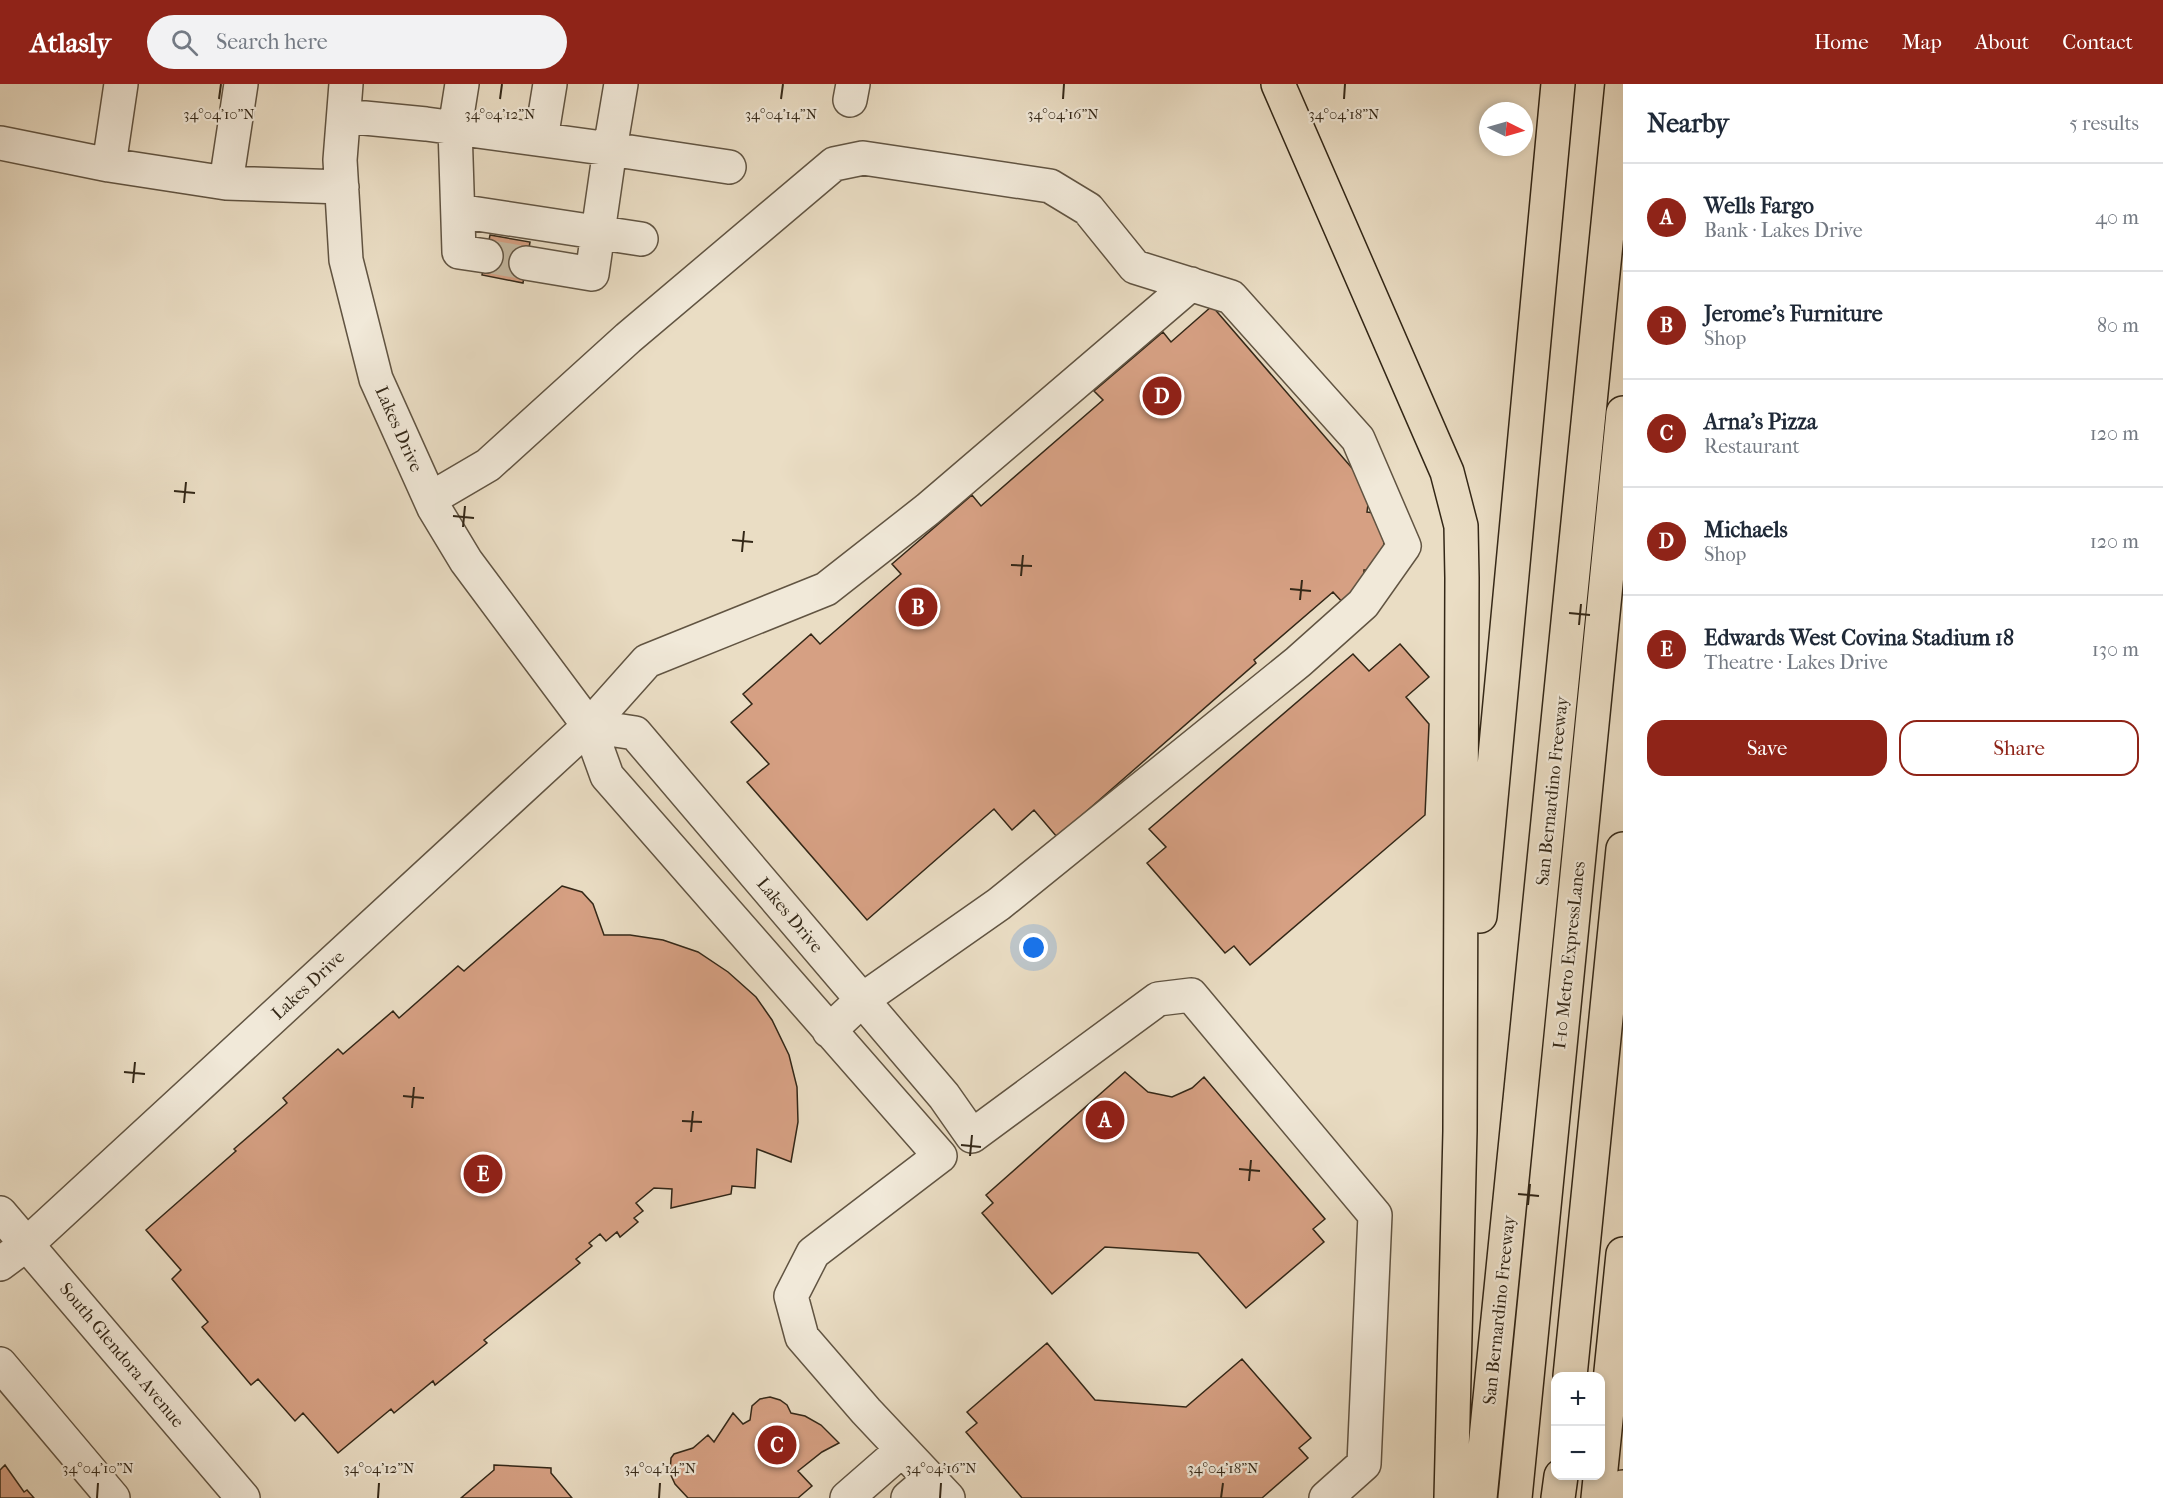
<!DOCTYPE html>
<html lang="en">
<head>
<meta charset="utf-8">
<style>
  :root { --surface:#fff; --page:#f2f2f3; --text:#1f2937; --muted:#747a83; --line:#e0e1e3; --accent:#8f2418 }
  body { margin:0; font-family:"IM FELL French Canon",serif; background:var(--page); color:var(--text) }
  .controls { position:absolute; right:18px; bottom:18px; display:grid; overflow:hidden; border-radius:12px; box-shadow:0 3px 9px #0003 }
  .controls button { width:54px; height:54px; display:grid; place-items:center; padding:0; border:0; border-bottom:2px solid var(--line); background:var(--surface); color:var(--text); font:30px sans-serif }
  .compass { position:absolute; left:1479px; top:18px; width:54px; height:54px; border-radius:50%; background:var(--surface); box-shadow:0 3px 9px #0003; rotate:95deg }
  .you { position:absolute; left:1034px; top:864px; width:21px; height:21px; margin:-15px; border:4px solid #fff; border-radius:50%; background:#1a73e8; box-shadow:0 0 0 9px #1a73e833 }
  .badge { display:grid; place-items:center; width:39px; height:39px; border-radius:50%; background:var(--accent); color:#fff; font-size:20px; font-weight:700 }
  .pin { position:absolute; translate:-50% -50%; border:3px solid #fff; box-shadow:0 2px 6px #0006 }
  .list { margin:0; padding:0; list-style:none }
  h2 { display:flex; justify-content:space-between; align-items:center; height:78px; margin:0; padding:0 24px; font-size:26px }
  h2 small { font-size:20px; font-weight:400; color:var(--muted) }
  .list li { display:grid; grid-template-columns:39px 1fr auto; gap:18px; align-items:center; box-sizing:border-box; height:108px; padding:0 24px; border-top:2px solid var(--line) }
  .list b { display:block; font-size:22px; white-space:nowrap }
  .list p { margin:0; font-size:20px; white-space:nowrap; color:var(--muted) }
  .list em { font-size:20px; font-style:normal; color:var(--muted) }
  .actions { display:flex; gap:12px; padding:18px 24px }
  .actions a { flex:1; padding:14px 0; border:2px solid var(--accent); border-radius:18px; text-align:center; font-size:21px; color:var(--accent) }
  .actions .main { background:var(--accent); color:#fff }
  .icon { flex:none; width:33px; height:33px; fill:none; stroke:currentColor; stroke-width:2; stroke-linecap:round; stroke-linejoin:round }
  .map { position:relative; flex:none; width:1623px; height:1414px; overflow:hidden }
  header { display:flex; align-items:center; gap:36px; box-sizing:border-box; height:84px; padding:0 30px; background:var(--accent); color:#fff }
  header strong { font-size:28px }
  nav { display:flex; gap:33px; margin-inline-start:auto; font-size:21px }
  .search { width:420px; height:54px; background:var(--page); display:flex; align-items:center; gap:15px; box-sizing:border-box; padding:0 21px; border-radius:33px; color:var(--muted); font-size:22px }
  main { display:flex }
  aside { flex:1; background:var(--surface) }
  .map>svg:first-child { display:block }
  .building { fill:#d6a083; stroke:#332717; stroke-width:1.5 }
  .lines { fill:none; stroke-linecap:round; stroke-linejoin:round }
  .minor-tunnel { stroke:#c5b9a1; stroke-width:33; stroke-dasharray:33 16; stroke-linecap:butt }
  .minor-casing { stroke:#615442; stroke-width:36 }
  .highway-casing { stroke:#332717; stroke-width:36 }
  .minor { stroke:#f1e9d9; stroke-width:33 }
  .highway { stroke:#eaddc4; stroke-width:33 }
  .ticks { fill:none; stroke:#332717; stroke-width:2 }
  .labels { text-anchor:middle; stroke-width:4.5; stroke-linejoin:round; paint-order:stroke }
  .street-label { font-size:18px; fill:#332717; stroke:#f1e9d9 }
  .ticks-label { font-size:15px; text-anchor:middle; fill:#332717; stroke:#f1e9d9; stroke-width:4.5; stroke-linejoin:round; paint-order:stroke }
</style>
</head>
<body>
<header>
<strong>Atlasly</strong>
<div class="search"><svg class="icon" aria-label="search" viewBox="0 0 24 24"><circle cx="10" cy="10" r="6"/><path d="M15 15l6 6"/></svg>Search here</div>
<nav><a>Home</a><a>Map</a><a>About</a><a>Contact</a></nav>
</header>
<main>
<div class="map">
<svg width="1623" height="1414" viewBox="0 0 1623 1414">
  <rect width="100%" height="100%" fill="#eaddc4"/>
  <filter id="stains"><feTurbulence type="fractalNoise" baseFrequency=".00333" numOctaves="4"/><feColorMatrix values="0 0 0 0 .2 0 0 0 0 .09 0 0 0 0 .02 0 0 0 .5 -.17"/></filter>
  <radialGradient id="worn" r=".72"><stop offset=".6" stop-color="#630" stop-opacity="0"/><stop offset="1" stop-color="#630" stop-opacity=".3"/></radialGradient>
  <path class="building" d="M 490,151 L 530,158 L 523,199 L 482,191 Z
    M 1212,222 L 1370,405 L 1367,428 L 1385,430 L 1383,480 L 1376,486 L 1364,486 L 1364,504 L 1345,521 L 1333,508 L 1254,576 L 1256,579 L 1057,753 L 1034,726 L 1012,746 L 994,725 L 867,836 L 747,698 L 769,680 L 731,638 L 752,620 L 743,610 L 811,550 L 820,560 L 901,490 L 892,480 L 972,411 L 981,422 L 1103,316 L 1094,307 L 1163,248 L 1171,258 Z
    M 1400,560 L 1429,593 L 1406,613 L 1429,640 L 1425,731 L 1250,881 L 1234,862 L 1225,869 L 1147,779 L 1166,763 L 1149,745 L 1353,570 L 1369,587 Z
    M 562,802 L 582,808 L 593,820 L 604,851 L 630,851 L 663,856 L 698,868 L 728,888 L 756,913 L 772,936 L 789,971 L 797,1003 L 798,1038 L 791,1078 L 757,1065 L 755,1104 L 732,1102 L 731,1110 L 671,1124 L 672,1105 L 654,1104 L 636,1119 L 643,1127 L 634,1134 L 638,1138 L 620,1153 L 617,1148 L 606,1157 L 600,1150 L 589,1159 L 592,1162 L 576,1175 L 580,1179 L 484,1256 L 487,1259 L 435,1301 L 433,1297 L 394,1329 L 391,1325 L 338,1369 L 303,1329 L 295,1337 L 258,1295 L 251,1301 L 202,1243 L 208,1238 L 172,1195 L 181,1186 L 146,1146 L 236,1067 L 234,1065 L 287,1019 L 283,1014 L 338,965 L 343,970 L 393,927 L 399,934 L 458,882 L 464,887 Z
    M 1125,988 L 1148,1008 L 1172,1013 L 1192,1004 L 1204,993 L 1325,1135 L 1313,1145 L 1324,1158 L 1246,1224 L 1198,1169 L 1105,1163 L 1052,1210 L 982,1129 L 993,1119 L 986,1111 Z
    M 1047,1259 L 1095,1316 L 1186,1323 L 1242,1275 L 1311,1354 L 1299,1364 L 1308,1374 L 1262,1414 L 1022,1414 L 966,1348 L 977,1339 L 967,1328 Z
    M 770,1313 L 780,1316 L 787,1321 L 791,1329 L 805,1332 L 821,1341 L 839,1359 L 822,1368 L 798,1387 L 812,1402 L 798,1414 L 688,1414 L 675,1400 L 670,1389 L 671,1374 L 674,1370 L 693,1364 L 708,1351 L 714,1358 L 733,1329 L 743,1340 L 750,1336 L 752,1322 L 760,1315 Z
    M 5,1381 L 24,1408 L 27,1406 L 34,1414 L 0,1414 L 0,1386 Z
    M 494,1381 L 551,1384 L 551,1389 L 572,1414 L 461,1414 L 494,1386 Z"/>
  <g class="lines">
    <path class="minor-tunnel" d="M 486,172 L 526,179"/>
    <defs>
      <path id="minor" d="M 346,0 L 340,76 L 346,176 L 376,295 L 434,424 L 466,477 L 589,642 L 607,692 L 940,1072 L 813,1169 L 791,1212 L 802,1253 L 866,1327 L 948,1414
        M 462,0 L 455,44 L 459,168 L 486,172
        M 850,16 L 853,0
        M 344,32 L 426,40 L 610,65 L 621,0
        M 541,55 L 550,0
        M 0,59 L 109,81 L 226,99 L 342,103
        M 109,81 L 121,0
        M 226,99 L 241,0
        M 458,127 L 641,155
        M 526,179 L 592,190 L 610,65 L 729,83
        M 430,415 L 488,381 L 628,254 L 834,80 L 863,74 L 1050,102 L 1088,125 L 1135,183 L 1231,213 L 1358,355 L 1404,462 L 1363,520 L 1298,578 L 999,820 L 862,916 L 829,947
        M 589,642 L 635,649 L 944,1012 L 972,1052 L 1158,915 L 1191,911 L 1375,1131 L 1364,1380 L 1326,1414
        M 0,1129 L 243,1414
        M 0,1180 L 27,1160 L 589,642 L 647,577 L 826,505 L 928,425 L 1191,200
        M 0,1280 L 113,1414
        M 847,1414 L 902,1366
        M 908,1414 L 929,1396"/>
      <path id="highway" d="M 1278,0 L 1447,388 L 1461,442 L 1462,494 L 1460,1047 L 1451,1414
        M 1480,832 L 1558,0
        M 1570,1292 L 1623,765
        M 1480,1414 L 1622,0
        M 1515,1414 L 1623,329
        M 1558,1414 L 1561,1392
        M 1598,1414 L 1623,1170
        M 1621,1414 L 1623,1403"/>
    </defs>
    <use href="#minor" class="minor-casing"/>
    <use href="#highway" class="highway-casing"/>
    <use href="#minor" class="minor"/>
    <use href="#highway" class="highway"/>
  </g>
  <path class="ticks" d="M 219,15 L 221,0M 500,15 L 502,0M 781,15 L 783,0M 1063,15 L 1064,0M 1344,15 L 1345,0M 174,407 L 195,409M 184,419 L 186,398M 453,432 L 474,434M 463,443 L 465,422M 732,456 L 753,458M 742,468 L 744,447M 1011,481 L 1032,482M 1021,492 L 1023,471M 1290,505 L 1311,507M 1300,516 L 1302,496M 1569,529 L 1590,531M 1579,541 L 1581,520M 124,988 L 145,990M 133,999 L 135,978M 403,1012 L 424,1014M 412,1024 L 414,1003M 682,1037 L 702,1038M 691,1048 L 693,1027M 961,1061 L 981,1063M 970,1072 L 972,1051M 1239,1085 L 1260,1087M 1249,1097 L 1251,1076M 1518,1110 L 1539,1112M 1528,1121 L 1530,1100M 97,1414 L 98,1399M 378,1414 L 379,1399M 659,1414 L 660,1399M 940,1414 L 941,1399M 1221,1414 L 1223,1399"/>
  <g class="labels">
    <g class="street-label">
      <text transform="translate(399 345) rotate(66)" y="6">Lakes Drive</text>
      <text transform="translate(1552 707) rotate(-84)" y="6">San Bernardino Freeway</text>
      <text transform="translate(790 831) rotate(50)" y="6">Lakes Drive</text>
      <text transform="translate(1569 871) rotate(-84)" y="6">I-10 Metro ExpressLanes</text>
      <text transform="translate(308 901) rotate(-43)" y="6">Lakes Drive</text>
      <text transform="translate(1499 1226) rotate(-84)" y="6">San Bernardino Freeway</text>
      <text transform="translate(122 1271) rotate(50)" y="6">South Glendora Avenue</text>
    </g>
  </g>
  <g class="ticks-label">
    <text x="219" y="35">34°04'10"N</text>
    <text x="500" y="35">34°04'12"N</text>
    <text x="781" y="35">34°04'14"N</text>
    <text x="1063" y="35">34°04'16"N</text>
    <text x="1344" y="35">34°04'18"N</text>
    <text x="98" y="1389">34°04'10"N</text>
    <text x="379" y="1389">34°04'12"N</text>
    <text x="660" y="1389">34°04'14"N</text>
    <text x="941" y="1389">34°04'16"N</text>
    <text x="1223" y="1389">34°04'18"N</text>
  </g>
  <rect width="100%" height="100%" filter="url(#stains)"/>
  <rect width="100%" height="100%" fill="url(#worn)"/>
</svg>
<div class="controls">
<button>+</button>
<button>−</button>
</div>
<svg class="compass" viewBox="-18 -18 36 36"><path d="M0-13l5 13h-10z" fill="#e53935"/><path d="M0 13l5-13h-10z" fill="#747a83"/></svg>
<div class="you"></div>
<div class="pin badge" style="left:1105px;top:1036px">A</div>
<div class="pin badge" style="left:918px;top:523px">B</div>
<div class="pin badge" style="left:777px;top:1361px">C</div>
<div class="pin badge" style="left:1162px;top:312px">D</div>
<div class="pin badge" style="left:483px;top:1090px">E</div>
</div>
<aside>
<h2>Nearby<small>5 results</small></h2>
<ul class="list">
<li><span class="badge">A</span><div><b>Wells Fargo</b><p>Bank · Lakes Drive</p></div><em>40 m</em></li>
<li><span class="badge">B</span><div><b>Jerome's Furniture</b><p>Shop</p></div><em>80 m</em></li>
<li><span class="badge">C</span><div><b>Arna's Pizza</b><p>Restaurant</p></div><em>120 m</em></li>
<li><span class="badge">D</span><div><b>Michaels</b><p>Shop</p></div><em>120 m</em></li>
<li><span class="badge">E</span><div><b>Edwards West Covina Stadium 18</b><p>Theatre · Lakes Drive</p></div><em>130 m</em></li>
</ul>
<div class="actions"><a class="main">Save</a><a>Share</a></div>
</aside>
</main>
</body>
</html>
